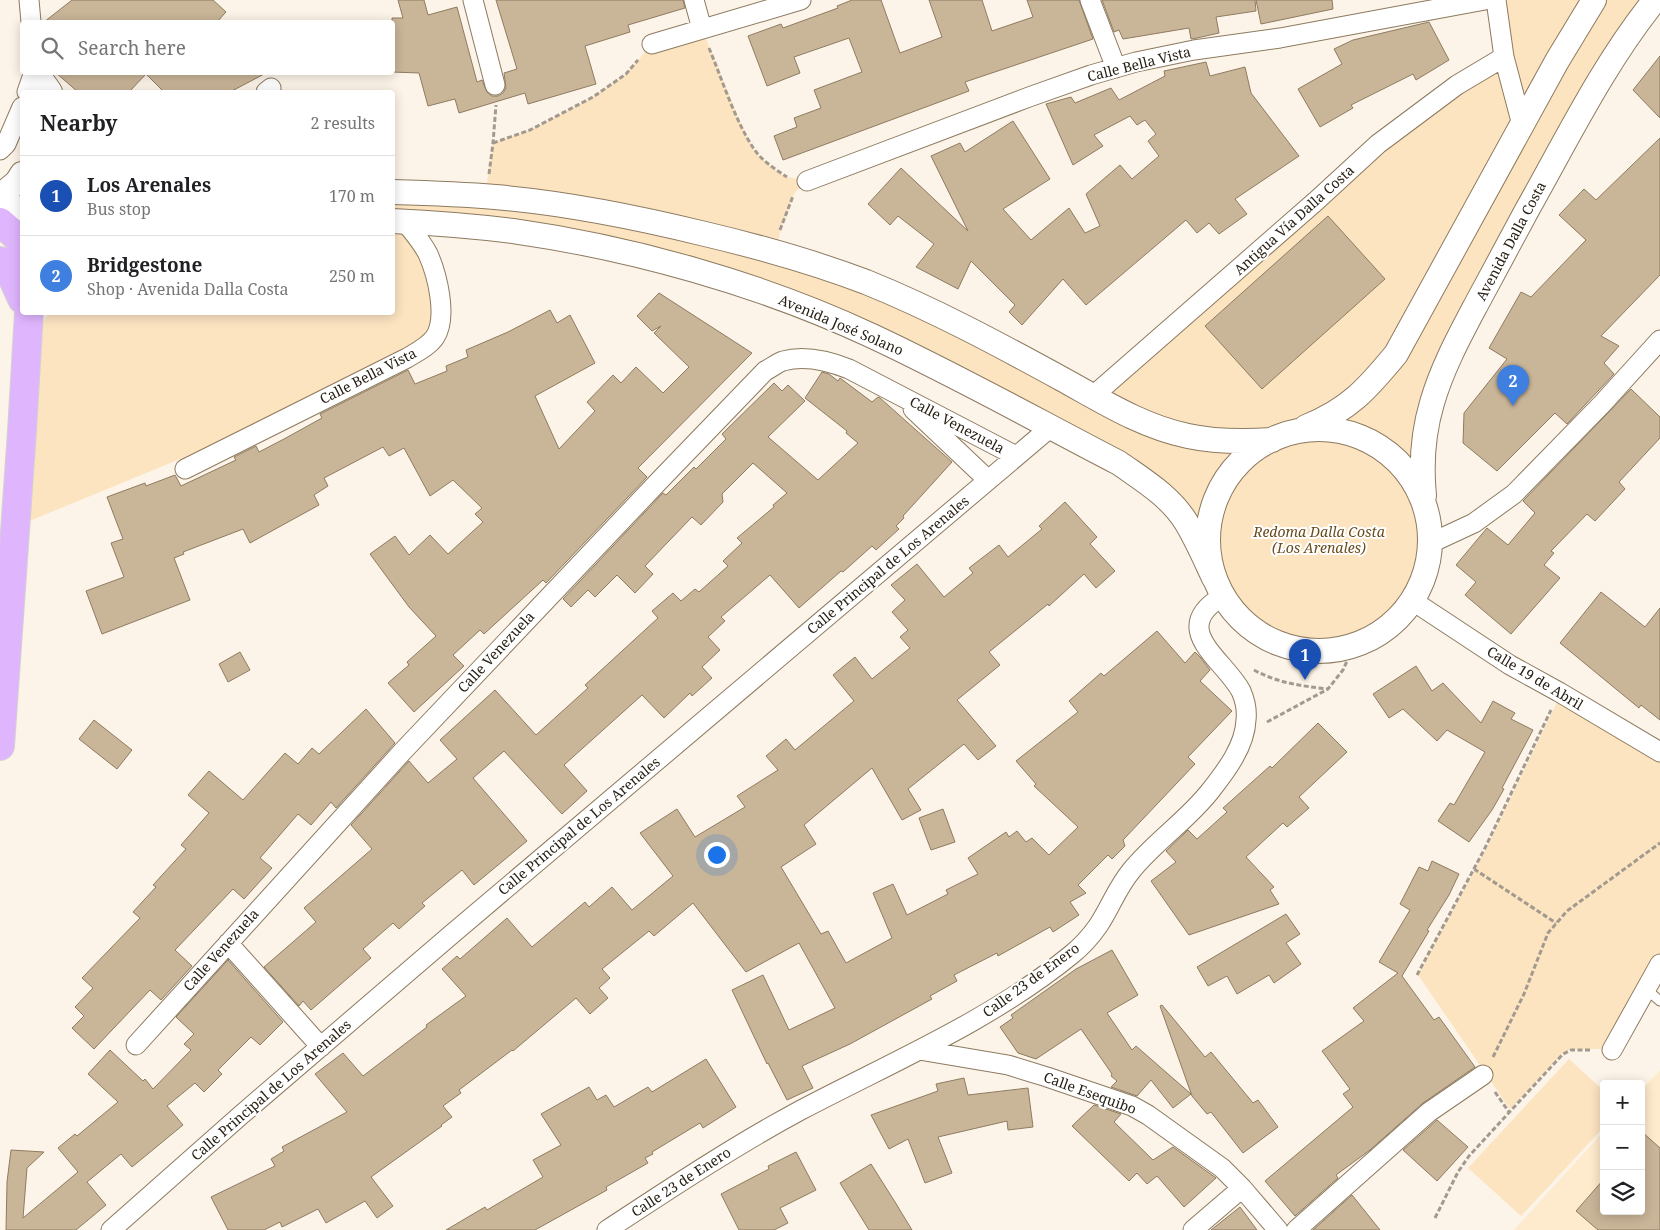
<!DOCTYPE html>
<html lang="en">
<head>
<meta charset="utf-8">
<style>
  :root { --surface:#fff; --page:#f6f6f6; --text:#202124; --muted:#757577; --line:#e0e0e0; --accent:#8741b5 }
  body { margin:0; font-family:"Noto Serif",serif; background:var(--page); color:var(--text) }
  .controls { position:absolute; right:15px; bottom:15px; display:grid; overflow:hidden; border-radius:5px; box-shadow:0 2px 12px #0003 }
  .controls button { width:45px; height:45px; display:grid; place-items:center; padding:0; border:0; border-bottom:1px solid var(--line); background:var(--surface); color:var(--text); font:25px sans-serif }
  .you { position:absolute; left:716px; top:854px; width:18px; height:18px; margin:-12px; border:4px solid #fff; border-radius:50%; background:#1a73e8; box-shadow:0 0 0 8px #1a73e833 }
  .badge { display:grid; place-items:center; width:32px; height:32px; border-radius:50%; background:var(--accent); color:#fff; font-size:16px; font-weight:700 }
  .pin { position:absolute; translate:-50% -41px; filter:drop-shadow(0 1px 2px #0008) }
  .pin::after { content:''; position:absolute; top:26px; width:18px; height:15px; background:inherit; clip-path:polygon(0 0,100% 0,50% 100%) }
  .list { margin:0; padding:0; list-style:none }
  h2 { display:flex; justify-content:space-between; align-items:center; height:65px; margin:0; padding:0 20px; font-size:21px }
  h2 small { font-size:16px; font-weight:400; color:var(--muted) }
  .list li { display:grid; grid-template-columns:32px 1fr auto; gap:15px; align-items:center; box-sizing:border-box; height:80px; padding:0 20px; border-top:1px solid var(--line) }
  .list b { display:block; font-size:19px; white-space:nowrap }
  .list p { margin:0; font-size:16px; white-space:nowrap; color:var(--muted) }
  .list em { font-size:16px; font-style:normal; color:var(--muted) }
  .icon { flex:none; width:28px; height:28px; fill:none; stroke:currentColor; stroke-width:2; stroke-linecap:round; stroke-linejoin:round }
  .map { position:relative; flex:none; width:1660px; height:1230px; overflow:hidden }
  .search { position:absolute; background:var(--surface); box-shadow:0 2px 12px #0003; left:20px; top:20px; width:375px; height:55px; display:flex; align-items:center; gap:12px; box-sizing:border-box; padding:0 18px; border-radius:5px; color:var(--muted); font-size:19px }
  .panel { position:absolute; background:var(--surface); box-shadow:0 2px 12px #0003; left:20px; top:90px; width:375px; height:225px; border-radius:5px }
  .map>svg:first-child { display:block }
  .built { fill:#feeacc }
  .green { fill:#fce4c1 }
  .building { fill:#c9b598; stroke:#8f7b60 }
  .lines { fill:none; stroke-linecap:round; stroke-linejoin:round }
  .service-casing { stroke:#8d7a5f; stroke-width:11 }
  .minor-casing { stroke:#8d7a5f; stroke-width:21 }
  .tertiary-casing { stroke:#8d7a5f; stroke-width:26 }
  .primary-casing { stroke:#d4d2d0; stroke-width:30 }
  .path { stroke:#a29a8e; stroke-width:3; stroke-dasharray:5 2.5; stroke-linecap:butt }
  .service { stroke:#fff; stroke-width:9 }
  .minor { stroke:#fff; stroke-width:19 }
  .tertiary { stroke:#fff; stroke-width:24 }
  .primary { stroke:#dfb6fd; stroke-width:28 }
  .labels { text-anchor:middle; stroke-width:4; stroke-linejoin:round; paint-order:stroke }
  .street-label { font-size:14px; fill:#282015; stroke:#fff }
  .park-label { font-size:14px; font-style:italic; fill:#684b1c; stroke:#fff }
</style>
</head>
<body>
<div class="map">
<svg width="1660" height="1230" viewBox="0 0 1660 1230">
  <rect width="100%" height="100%" fill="#fcf4e8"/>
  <path class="built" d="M 1660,1070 L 1660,1230 L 1514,1230 L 1604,1131 L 1604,1211 L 1641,1211 L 1641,1090 Z"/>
  <path class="green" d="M 1496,0 L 1655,0 L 1441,377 L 1424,503 C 1428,517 1432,530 1431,544 C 1425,635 1324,682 1250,628 C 1239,619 1231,608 1223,596 L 1143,479 L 749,288 L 416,222 L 427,253 L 434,338 L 185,469 L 180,459 L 15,527 L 40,327 L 49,313 L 392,312 L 393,192 L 485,196 L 493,143 L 530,130 L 593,97 L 626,74 L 652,44 L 702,29 L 741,124 L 754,150 L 772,168 L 787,177 L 807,181 L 795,192 L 781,229 L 775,252 L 1093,396 L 1316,201 L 1504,57 Z
    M 1560,696 L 1660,754 L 1660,957 L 1612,1049 L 1571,1049 L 1563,1053 L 1510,1109 L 1418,975 L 1485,851 Z
    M 1569,1059 L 1604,1091 L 1604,1127 L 1521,1216 L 1468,1168 Z"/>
  <path class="building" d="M 72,0 L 213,0 L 226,12 L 217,22 L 44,22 Z
    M 398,0 L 424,0 L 428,15 L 457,7 L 477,82 L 482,80 L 487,92 L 492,96 L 498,96 L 503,93 L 506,88 L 504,73 L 517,69 L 496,0 L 683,0 L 685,8 L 628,25 L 630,32 L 585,46 L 596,84 L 528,104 L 525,93 L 459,113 L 455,99 L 428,106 L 419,73 L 392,72 L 392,18 L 403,18 Z
    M 852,0 L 881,0 L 900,53 L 942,37 L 929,0 L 982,0 L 992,31 L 1033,17 L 1027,0 L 1079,0 L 1093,39 L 965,82 L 969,91 L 783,160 L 774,136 L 797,127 L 794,118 L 821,108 L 814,90 L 862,72 L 849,38 L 794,57 L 800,73 L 767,86 L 748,36 L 781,24 L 783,28 L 838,8 L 837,6 Z
    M 1102,0 L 1255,0 L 1256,11 L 1216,17 L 1219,33 L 1197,38 L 1191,39 L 1189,28 L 1123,39 L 1119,30 L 1114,32 Z
    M 1256,0 L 1332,0 L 1333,9 L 1261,24 Z
    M 1429,22 L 1449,60 L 1416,80 L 1413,74 L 1351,105 L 1353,108 L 1320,127 L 1298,89 L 1342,64 L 1334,49 L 1353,40 Z
    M 1660,56 L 1660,118 L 1633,90 Z
    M 1206,62 L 1210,76 L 1245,67 L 1251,93 L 1299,156 L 1235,199 L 1247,214 L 1219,234 L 1209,223 L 1197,233 L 1186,220 L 1086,305 L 1063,279 L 1022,325 L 1009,312 L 1015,305 L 971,261 L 958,289 L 916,267 L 934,244 L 898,216 L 890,225 L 868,204 L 901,168 L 968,231 L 931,156 L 960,143 L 965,152 L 1013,121 L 1050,179 L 1003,209 L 1031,240 L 1069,208 L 1085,233 L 1100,226 L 1086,194 L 1120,165 L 1132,179 L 1159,156 L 1148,141 L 1156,134 L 1145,120 L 1137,125 L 1130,116 L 1094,135 L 1103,146 L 1073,165 L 1046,104 L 1071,97 L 1075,103 L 1111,88 L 1119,100 L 1165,76 L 1164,71 Z
    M 55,72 L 268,72 L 230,92 L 164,92 L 146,74 L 129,92 L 78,92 Z
    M 1660,138 L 1660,275 L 1601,336 L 1619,346 L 1604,363 L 1614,374 L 1567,424 L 1555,413 L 1497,471 L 1463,443 L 1464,413 L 1507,359 L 1489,348 L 1521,292 L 1531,297 L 1586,240 L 1559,215 L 1584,189 L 1596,200 Z
    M 1328,216 L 1385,279 L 1262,389 L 1205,326 Z
    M 659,293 L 752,353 L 638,468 L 647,477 L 546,583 L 543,580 L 484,634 L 480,630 L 453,655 L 464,666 L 414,712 L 388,683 L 409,665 L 407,662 L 436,636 L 409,607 L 370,554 L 395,536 L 409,555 L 430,535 L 448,554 L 483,522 L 475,514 L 482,508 L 453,480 L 430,496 L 404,448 L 389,456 L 383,447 L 324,478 L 328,486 L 314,495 L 319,505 L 250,543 L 243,529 L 183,552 L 184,554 L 174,558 L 190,600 L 102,634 L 86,591 L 124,577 L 111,543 L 123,539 L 107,497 L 145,483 L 146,486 L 175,475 L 181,486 L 236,460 L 234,457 L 256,446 L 259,452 L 284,439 L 322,418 L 320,414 L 408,370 L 415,384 L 447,371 L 446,366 L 468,357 L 466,350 L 508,332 L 550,310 L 557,323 L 570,315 L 595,363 L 535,396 L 559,449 L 595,411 L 587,402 L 613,375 L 621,383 L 636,367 L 663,393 L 689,367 L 654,333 L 661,326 L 652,331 L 637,316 Z
    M 822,372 L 829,374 L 838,381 L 840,378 L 872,402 L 878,397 L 880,398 L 952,462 L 903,516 L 904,518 L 896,526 L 899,529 L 876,550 L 872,546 L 843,572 L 841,571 L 799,608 L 770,575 L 721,617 L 725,621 L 708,637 L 720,650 L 702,667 L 712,678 L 692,696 L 690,693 L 664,718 L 642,695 L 564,765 L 587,791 L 562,814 L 504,751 L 473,778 L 527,841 L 474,885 L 462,870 L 422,903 L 425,906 L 399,929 L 393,923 L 363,949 L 371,958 L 311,1010 L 303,1001 L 299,1006 L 264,967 L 316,922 L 304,908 L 372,849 L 351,825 L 409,761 L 428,783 L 457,759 L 440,740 L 495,690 L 536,735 L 588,688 L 585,685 L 658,618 L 652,611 L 673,593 L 681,601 L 695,589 L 699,592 L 728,566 L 723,561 L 742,543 L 737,538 L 774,507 L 773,505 L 787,493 L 753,463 L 722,494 L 723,502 L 701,525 L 692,517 L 645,566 L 653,574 L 635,593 L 617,575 L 595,597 L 588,590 L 571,607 L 563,599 L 663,493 L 666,495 L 694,467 L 696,469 L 726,439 L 722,434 L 774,383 L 782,391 L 788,385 L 805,401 L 768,437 L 818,480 L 858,443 L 846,433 L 847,431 L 805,398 Z
    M 1631,389 L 1660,417 L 1660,438 L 1619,482 L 1625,489 L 1595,521 L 1587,514 L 1551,551 L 1554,553 L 1544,565 L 1560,578 L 1511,634 L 1465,595 L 1476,582 L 1456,565 L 1487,528 L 1508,545 L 1535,513 L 1523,501 Z
    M 1065,502 L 1097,537 L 1090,544 L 1115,571 L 1096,588 L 1084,574 L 1049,606 L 1048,604 L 989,652 L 1000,665 L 957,700 L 996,746 L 978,760 L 964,744 L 908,789 L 921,810 L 902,820 L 872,768 L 804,825 L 816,844 L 781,867 L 821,934 L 828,931 L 846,963 L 892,938 L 873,893 L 893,884 L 907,915 L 948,894 L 946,890 L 978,874 L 968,858 L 1006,832 L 1009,837 L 1017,831 L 1026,842 L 1032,838 L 1049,855 L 1078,827 L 1034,786 L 1036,784 L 1016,761 L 1078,712 L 1069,701 L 1101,673 L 1104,676 L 1157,631 L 1185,663 L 1195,652 L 1201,658 L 1210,670 L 1200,681 L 1232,711 L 1188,757 L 1195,764 L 1123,840 L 1125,846 L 1112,859 L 1108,855 L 1078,885 L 1086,893 L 1070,902 L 1079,915 L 1053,932 L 1050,927 L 998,956 L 997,953 L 954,975 L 957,981 L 930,996 L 932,999 L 850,1044 L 802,1066 L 813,1088 L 787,1100 L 768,1063 L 767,1064 L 732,990 L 763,975 L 789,1030 L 835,1008 L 799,943 L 746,972 L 693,903 L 654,936 L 649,931 L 602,969 L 610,978 L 599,988 L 608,998 L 590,1014 L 576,998 L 513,1051 L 512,1050 L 459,1090 L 461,1093 L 443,1106 L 452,1117 L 441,1125 L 442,1126 L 371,1177 L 393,1206 L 377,1218 L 365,1201 L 326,1223 L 318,1209 L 282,1227 L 280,1222 L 264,1230 L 228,1230 L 211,1197 L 275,1166 L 271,1159 L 284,1151 L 282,1147 L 347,1112 L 315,1074 L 343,1053 L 363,1076 L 427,1027 L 426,1025 L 466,996 L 442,969 L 457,956 L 460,959 L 507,918 L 532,947 L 585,902 L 589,907 L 612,887 L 632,910 L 673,876 L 640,833 L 677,809 L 695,837 L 745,807 L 737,796 L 778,770 L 766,756 L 786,739 L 795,750 L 854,701 L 833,675 L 855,657 L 872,679 L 910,648 L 900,637 L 908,630 L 892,612 L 905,600 L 891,585 L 917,564 L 944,597 L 973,573 L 969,568 L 999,545 L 1008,557 L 1042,529 L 1039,526 Z
    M 1601,592 L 1645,627 L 1660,608 L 1660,720 L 1641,705 L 1639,708 L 1560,643 Z
    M 240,652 L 250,670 L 228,682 L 219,664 Z
    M 1416,666 L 1432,691 L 1443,683 L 1481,723 L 1493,701 L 1515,713 L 1511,719 L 1533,730 L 1502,788 L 1504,789 L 1492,810 L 1469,842 L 1438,821 L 1450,803 L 1454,805 L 1485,752 L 1447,730 L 1437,741 L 1403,709 L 1389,718 L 1373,694 Z
    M 366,709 L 395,743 L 336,808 L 331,802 L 311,825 L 298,814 L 260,858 L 272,868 L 244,899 L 233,889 L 175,950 L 192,966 L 161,1000 L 150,990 L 94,1049 L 72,1028 L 84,1016 L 75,1007 L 93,988 L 82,978 L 140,918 L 133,912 L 156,887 L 153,885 L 186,849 L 181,845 L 209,813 L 188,795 L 209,771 L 243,800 L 285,753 L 298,764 L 312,748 L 319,754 Z
    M 94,720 L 132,750 L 117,769 L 79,739 Z
    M 1318,723 L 1347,752 L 1299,797 L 1309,808 L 1287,827 L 1283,823 L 1246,857 L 1274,887 L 1270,890 L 1279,904 L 1189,935 L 1151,881 L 1176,862 L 1166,851 L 1188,830 L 1197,839 L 1227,812 L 1223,808 L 1270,766 L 1272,768 Z
    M 943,809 L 955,842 L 931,850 L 919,818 Z
    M 1432,861 L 1459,874 L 1449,895 L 1427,930 L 1429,931 L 1402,976 L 1434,1020 L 1439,1017 L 1475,1067 L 1423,1103 L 1370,1150 L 1336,1175 L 1338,1178 L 1295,1216 L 1265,1181 L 1353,1107 L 1343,1094 L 1350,1089 L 1322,1051 L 1364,1021 L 1353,1008 L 1398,973 L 1379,962 L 1410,910 L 1400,904 L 1419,867 L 1428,871 Z
    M 1286,914 L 1300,934 L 1286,943 L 1301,964 L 1274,983 L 1269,975 L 1237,994 L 1227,976 L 1208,986 L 1197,967 Z
    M 1112,950 L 1138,995 L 1107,1013 L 1132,1050 L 1136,1046 L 1191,1094 L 1173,1108 L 1151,1080 L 1137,1096 L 1111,1087 L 1117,1081 L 1111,1076 L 1112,1074 L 1081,1029 L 1036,1059 L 1018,1053 L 1000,1027 L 1013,1018 L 1011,1015 L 1076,969 Z
    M 228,960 L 283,1022 L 260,1045 L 251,1037 L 218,1070 L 222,1074 L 204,1092 L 195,1083 L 167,1106 L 183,1125 L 132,1167 L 121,1154 L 87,1182 L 106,1205 L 76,1230 L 6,1230 L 7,1182 L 11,1150 L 44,1152 L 27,1168 L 23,1218 L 78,1172 L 58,1148 L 75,1134 L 77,1136 L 118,1102 L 88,1074 L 110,1050 L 143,1081 L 145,1079 L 153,1089 L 191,1050 L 184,1044 L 194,1034 L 176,1017 Z
    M 1162,1005 L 1205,1057 L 1211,1052 L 1253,1103 L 1258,1100 L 1278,1127 L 1243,1153 L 1211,1112 L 1207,1114 L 1192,1096 L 1160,1006 Z
    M 706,1059 L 736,1107 L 703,1128 L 700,1123 L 652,1152 L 653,1154 L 645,1158 L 648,1163 L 606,1187 L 607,1190 L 535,1230 L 446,1230 L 485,1207 L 487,1210 L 543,1177 L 533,1160 L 561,1145 L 541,1114 L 589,1087 L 597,1100 L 606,1095 L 614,1107 L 648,1087 L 652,1092 Z
    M 964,1078 L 968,1095 L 1028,1088 L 1033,1127 L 1008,1130 L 1007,1121 L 938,1137 L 952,1173 L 925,1183 L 908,1139 L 889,1149 L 871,1115 L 938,1091 L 936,1084 Z
    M 1094,1105 L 1121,1114 L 1114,1122 L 1153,1160 L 1173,1147 L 1216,1178 L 1184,1207 L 1157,1176 L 1147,1184 L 1137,1173 L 1129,1181 L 1072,1126 Z
    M 1437,1120 L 1468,1147 L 1437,1181 L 1403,1150 Z
    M 1641,1131 L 1660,1148 L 1660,1230 L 1598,1230 L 1576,1211 L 1604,1179 L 1604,1211 L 1641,1211 Z
    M 796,1152 L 816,1190 L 780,1208 L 788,1223 L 774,1230 L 739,1230 L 721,1194 L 769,1169 L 768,1166 Z
    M 871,1164 L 895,1202 L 912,1230 L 869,1230 L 840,1183 Z
    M 1352,1195 L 1380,1230 L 1313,1230 Z
    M 1240,1207 L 1257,1230 L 1211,1230 Z"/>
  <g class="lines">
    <defs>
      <path id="service" d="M 1646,989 L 1660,1001"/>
      <path id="minor" d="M 29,0 L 31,22
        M 473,0 L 495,85
        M 694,0 L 702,29
        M 1090,0 L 1116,68
        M 1496,0 L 1504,57 L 1522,125
        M 652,44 L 801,0
        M 27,92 L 34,72
        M 266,92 L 271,88
        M 0,150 L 6,144 L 22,107
        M 807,181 L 1029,97 L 1091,75 L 1136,62 L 1194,50 L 1280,38 L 1485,0
        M 1093,396 L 1316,201 L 1378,144 L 1457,85 L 1504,57
        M 913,409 L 988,480
        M 185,469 L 407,358 C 417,352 429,346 435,337 C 448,317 437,274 428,254 C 422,242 413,232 405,222
        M 1431,543 L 1474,523 L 1514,494 L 1602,404 L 1660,340
        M 1413,601 L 1510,665 L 1559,692 L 1660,752
        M 228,943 L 321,1047
        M 136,1045 L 403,751 L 659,481 L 765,371 C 771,368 777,363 783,361 C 804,355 829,361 849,369 L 1016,456
        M 919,1050 L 1008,1065 L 1047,1077 L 1132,1106 L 1148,1115 L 1222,1168 L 1242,1188 L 1278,1230
        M 1612,1050 L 1660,964
        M 111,1230 L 241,1115 L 452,934 L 1051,427
        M 607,1230 C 671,1188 734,1146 801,1110 C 892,1062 990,1021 1071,955 C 1081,947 1091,936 1098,926 C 1110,908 1117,888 1131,871 C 1155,841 1188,820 1211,790 C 1226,771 1245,746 1246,720 C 1247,711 1245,700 1241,691 C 1224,659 1167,629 1223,596
        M 1193,1230 L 1242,1188
        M 1296,1230 L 1429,1112 L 1483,1075"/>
      <path id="tertiary" d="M 36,72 L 50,92
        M 392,192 C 427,193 461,194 495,197 C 566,203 636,217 705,234 C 760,247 813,262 866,282 C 933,309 998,344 1062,379 C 1102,401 1143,427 1188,436 C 1216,442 1244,442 1272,440
        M 0,196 L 17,182 L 22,174
        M 0,208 L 22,208
        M 392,221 C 433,223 473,226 513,231 C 632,248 761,284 870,335 C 954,374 1036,420 1119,463 C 1143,480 1170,496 1186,522 C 1197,540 1205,559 1214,578
        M 1306,427 C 1349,410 1368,388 1396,354 L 1557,61 L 1594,0
        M1208 540a111 111 0 1 1 222 0a111 111 0 1 1-222 0Z
        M 1424,496 C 1421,465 1423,433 1432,403 C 1442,368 1460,335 1477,303 C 1494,272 1510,241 1527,210 C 1567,139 1604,63 1655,0"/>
      <path id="primary" d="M 0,222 L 17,237 L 22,248
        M 0,261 L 10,272 L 22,299
        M 0,746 L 22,431 L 29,312"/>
    </defs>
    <use href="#service" class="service-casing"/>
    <use href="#minor" class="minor-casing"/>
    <use href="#tertiary" class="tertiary-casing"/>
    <use href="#primary" class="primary-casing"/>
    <path class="path" d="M 709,48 C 722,79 735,121 754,149 C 762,161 775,169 787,177
      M 493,143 L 530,130 L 593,97 L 626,74 L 638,60
      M 489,174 L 493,143 L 496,105
      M 780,230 L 793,196
      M 1254,670 C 1278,683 1301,686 1328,689
      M 1267,722 L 1328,689 L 1343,670 L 1347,661 L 1347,648
      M 1474,869 L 1556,923
      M 1417,975 L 1484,850 L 1551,710
      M 1493,1057 L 1524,994 L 1548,933 L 1567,911 L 1660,843
      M 1495,1092 L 1509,1112
      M 1435,1218 L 1458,1172 L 1469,1156 L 1563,1054 L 1571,1050 L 1592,1050"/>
    <use href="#service" class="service"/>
    <use href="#minor" class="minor"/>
    <use href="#tertiary" class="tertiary"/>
    <use href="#primary" class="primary"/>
  </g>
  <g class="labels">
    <g class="street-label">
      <text transform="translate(1139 64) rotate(-14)" y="5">Calle Bella Vista</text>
      <text transform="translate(1294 220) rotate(-42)" y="5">Antigua Vía Dalla Costa</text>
      <text transform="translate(1511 241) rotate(-62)" y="5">Avenida Dalla Costa</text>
      <text transform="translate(841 325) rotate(23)" y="5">Avenida José Solano</text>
      <text transform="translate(368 376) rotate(-27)" y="5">Calle Bella Vista</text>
      <text transform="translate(957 425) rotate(28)" y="5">Calle Venezuela</text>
      <text transform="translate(888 565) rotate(-40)" y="5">Calle Principal de Los Arenales</text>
      <text transform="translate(496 652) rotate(-47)" y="5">Calle Venezuela</text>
      <text transform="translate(1535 678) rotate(31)" y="5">Calle 19 de Abril</text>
      <text transform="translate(579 826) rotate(-40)" y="5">Calle Principal de Los Arenales</text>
      <text transform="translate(221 950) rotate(-48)" y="5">Calle Venezuela</text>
      <text transform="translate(1031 980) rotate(-36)" y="5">Calle 23 de Enero</text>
      <text transform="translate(271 1090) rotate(-41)" y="5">Calle Principal de Los Arenales</text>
      <text transform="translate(1090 1093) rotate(20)" y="5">Calle Esequibo</text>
      <text transform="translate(681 1182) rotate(-33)" y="5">Calle 23 de Enero</text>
    </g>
    <g class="park-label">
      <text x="1319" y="537">Redoma Dalla Costa<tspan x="1319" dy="16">(Los Arenales)</tspan></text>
    </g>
  </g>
</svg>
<div class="controls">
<button>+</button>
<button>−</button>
<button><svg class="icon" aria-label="layers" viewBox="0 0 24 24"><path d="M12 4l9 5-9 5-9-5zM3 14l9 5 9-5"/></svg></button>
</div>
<div class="you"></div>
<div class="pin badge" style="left:1305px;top:680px;background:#1a4fb4">1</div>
<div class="pin badge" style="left:1513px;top:406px;background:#3f7fe0">2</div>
<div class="search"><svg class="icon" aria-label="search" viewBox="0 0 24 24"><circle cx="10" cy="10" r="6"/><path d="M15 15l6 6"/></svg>Search here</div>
<section class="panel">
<h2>Nearby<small>2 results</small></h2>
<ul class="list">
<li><span class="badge" style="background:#1a4fb4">1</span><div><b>Los Arenales</b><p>Bus stop</p></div><em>170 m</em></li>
<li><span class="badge" style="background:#3f7fe0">2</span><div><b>Bridgestone</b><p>Shop · Avenida Dalla Costa</p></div><em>250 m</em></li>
</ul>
</section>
</div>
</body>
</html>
